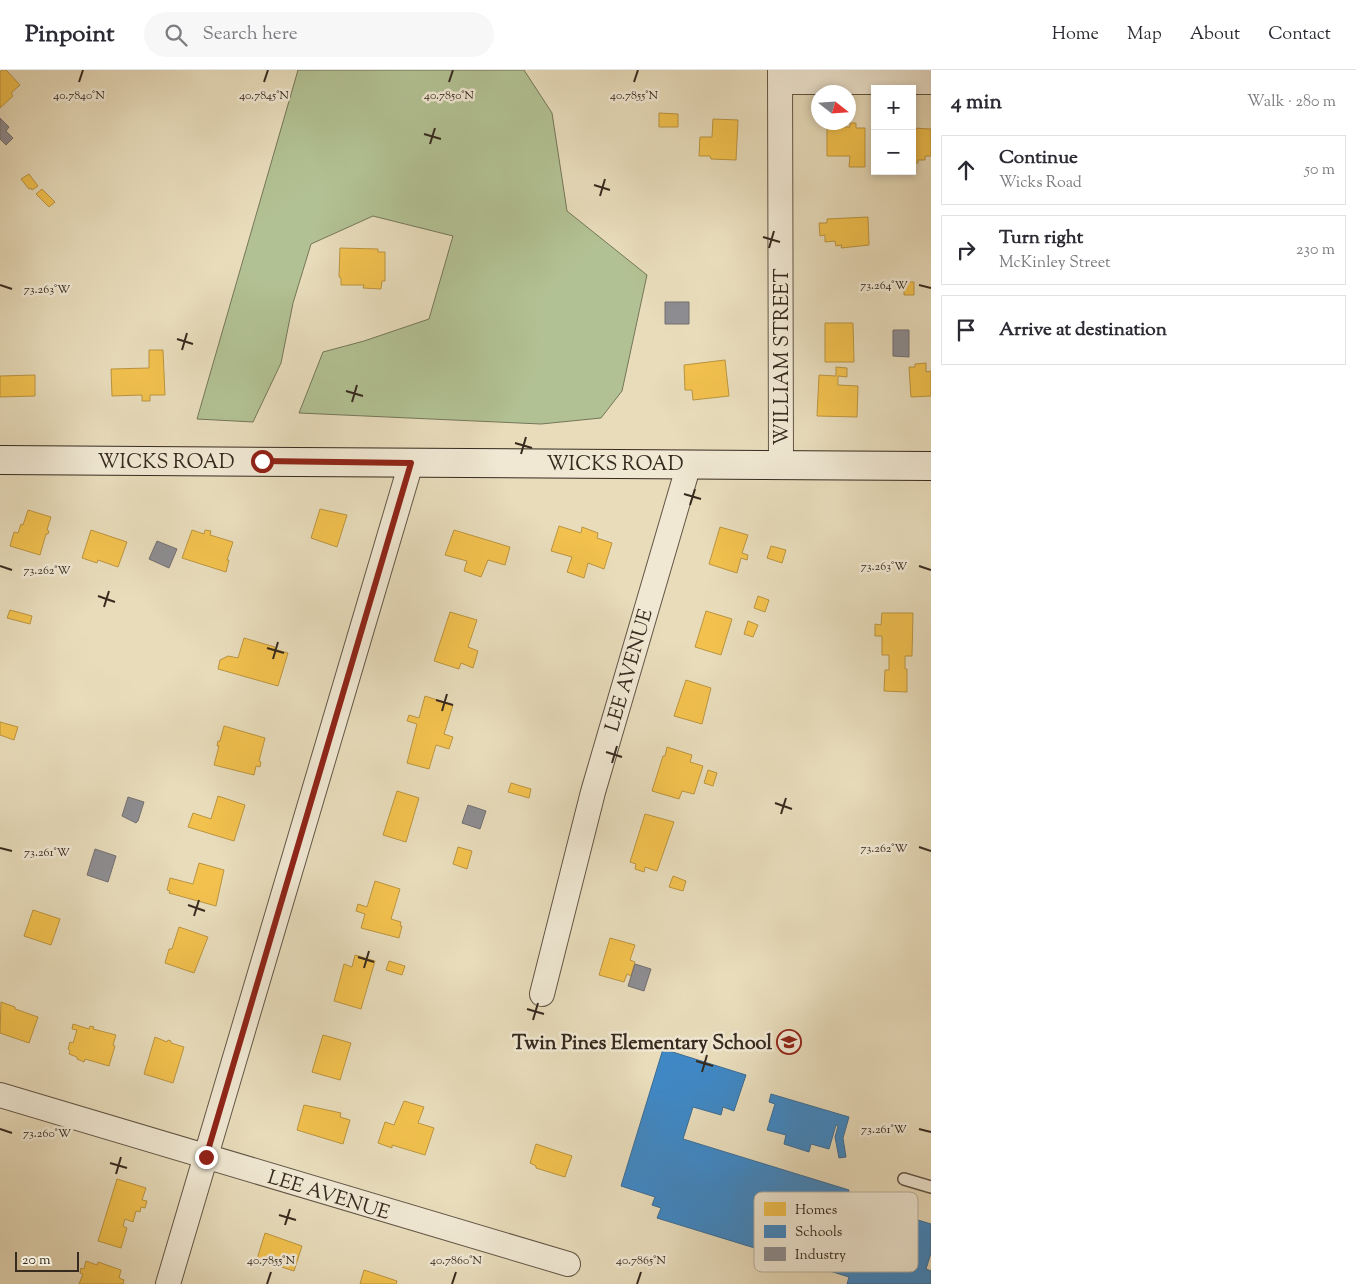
<!DOCTYPE html>
<html lang="en">
<head>
<meta charset="utf-8">
<style>
  :root { --surface:#fff; --page:#f7f7f7; --text:#2b2b33; --muted:#7c7c81; --line:#e1e1e2 }
  body { margin:0; font-family:"Sorts Mill Goudy",serif; background:var(--page); color:var(--text) }
  .controls { position:absolute; right:15px; top:15px; display:grid; overflow:hidden; border-radius:0px; box-shadow:0 2px 8px #0003 }
  .controls button { width:45px; height:45px; display:grid; place-items:center; padding:0; border:0; border-bottom:1px solid var(--line); background:var(--surface); color:var(--text); font:25px sans-serif }
  .compass { position:absolute; left:811px; top:15px; width:45px; height:45px; border-radius:50%; background:var(--surface); box-shadow:0 2px 8px #0003; rotate:107deg }
  .scale { position:absolute; left:15px; bottom:12px; width:64px; box-sizing:border-box; padding-left:5px; border:2px solid #372a1f; border-top:0; font-size:14px; line-height:18px; white-space:nowrap; color:#372a1f; -webkit-text-stroke:4px #f0e8d3; paint-order:stroke }
  .stop { position:absolute; width:15px; height:15px; margin:-11px; border:4px solid #8f2418; border-radius:50%; background:#fff }
  .stop.end { background:#8f2418; border-color:#fff; box-shadow:0 1px 5px #0008 }
  .list { margin:0; padding:0; list-style:none }
  h2 { display:flex; justify-content:space-between; align-items:center; height:65px; margin:0; padding:0 20px; font-size:21px }
  h2 small { font-size:16px; font-weight:400; color:var(--muted) }
  .list li { display:grid; grid-template-columns:32px 1fr auto; gap:15px; align-items:center; box-sizing:border-box; height:70px; margin:0 10px 10px; padding:0 10px; border:1px solid var(--line); border-radius:0px }
  .list b { display:block; font-size:19px; white-space:nowrap }
  .list p { margin:0; font-size:16px; white-space:nowrap; color:var(--muted) }
  .list em { font-size:16px; font-style:normal; color:var(--muted) }
  .icon { flex:none; width:28px; height:28px; fill:none; stroke:currentColor; stroke-width:2; stroke-linecap:round; stroke-linejoin:round }
  .map { position:relative; flex:none; width:931px; height:1214px; overflow:hidden }
  header { display:flex; align-items:center; gap:30px; box-sizing:border-box; height:70px; padding:0 25px; background:var(--surface); border-bottom:1px solid var(--line) }
  header strong { font-size:24px }
  nav { display:flex; gap:28px; margin-inline-start:auto; font-size:18px }
  .search { width:350px; height:45px; background:var(--page); display:flex; align-items:center; gap:12px; box-sizing:border-box; padding:0 18px; border-radius:28px; color:var(--muted); font-size:19px }
  main { display:flex }
  aside { flex:1; background:var(--surface) }
  .map>svg:first-child { display:block }
  .green { fill:#b2c193; stroke:#747659 }
  .homes { fill:#f2c14e; stroke:#ba9440 }
  .schools { fill:#3f88c5; stroke:#3d6c93 }
  .industry { fill:#8d8d92; stroke:#736f70 }
  .lines { fill:none; stroke-linecap:round; stroke-linejoin:round }
  .service-casing { stroke:#635646; stroke-width:14 }
  .minor-casing { stroke:#635646; stroke-width:26 }
  .secondary-casing { stroke:#372a1f; stroke-width:30 }
  .service { stroke:#f0e8d3; stroke-width:11 }
  .minor { stroke:#f0e8d3; stroke-width:24 }
  .secondary { stroke:#f0e8d3; stroke-width:28 }
  .route { stroke:#8f2418; stroke-width:6 }
  .ticks { fill:none; stroke:#372a1f; stroke-width:2 }
  .labels { text-anchor:middle; stroke-width:5; stroke-linejoin:round; paint-order:stroke }
  .street-label { font-size:20px; fill:#372a1f; stroke:#f0e8d3 }
  .poi-label { font-size:20px; font-weight:bold; fill:#372a1f; stroke:#f0e8d3; text-anchor:end }
  .key { fill:#f0e8d3; stroke:#b8af9d; stroke-width:1 }
  .key-label { font-size:14px; fill:#372a1f }
  .ticks-label { font-size:12px; text-anchor:middle; fill:#372a1f; stroke:#f0e8d3; stroke-width:5; stroke-linejoin:round; paint-order:stroke }
</style>
</head>
<body>
<header>
<strong>Pinpoint</strong>
<div class="search"><svg class="icon" aria-label="search" viewBox="0 0 24 24"><circle cx="10" cy="10" r="6"/><path d="M15 15l6 6"/></svg>Search here</div>
<nav><a>Home</a><a>Map</a><a>About</a><a>Contact</a></nav>
</header>
<main>
<div class="map">
<svg width="931" height="1214" viewBox="0 0 931 1214">
  <rect width="100%" height="100%" fill="#e8dcbb"/>
  <filter id="stains"><feTurbulence type="fractalNoise" baseFrequency=".004" numOctaves="4"/><feColorMatrix values="0 0 0 0 .2 0 0 0 0 .09 0 0 0 0 .02 0 0 0 .5 -.17"/></filter>
  <radialGradient id="worn" r=".72"><stop offset=".6" stop-color="#630" stop-opacity="0"/><stop offset="1" stop-color="#630" stop-opacity=".3"/></radialGradient>
  <path class="green" d="M 298,0 L 524,0 L 552,43 L 567,141 L 647,205 L 622,321 L 601,348 L 541,354 L 299,343 L 323,282 L 364,271 L 429,249 L 453,166 L 373,146 L 311,174 L 293,233 L 281,293 L 253,352 L 197,349 Z"/>
  <path class="homes" d="M 2,0 L 6,0 L 20,15 L 11,23 L 13,26 L 0,38 L 0,2 Z
    M 659,43 L 678,44 L 678,57 L 659,57 Z
    M 713,49 L 738,50 L 736,90 L 711,89 L 710,86 L 699,86 L 700,67 L 712,67 Z
    M 850,53 L 856,53 L 856,58 L 865,58 L 865,97 L 849,97 L 850,86 L 827,86 L 827,57 L 850,57 Z
    M 912,58 L 931,59 L 931,86 L 925,86 L 925,90 L 918,90 L 918,93 L 912,93 Z
    M 29,104 L 38,116 L 32,120 L 31,118 L 29,119 L 21,109 Z
    M 42,119 L 55,132 L 49,137 L 36,124 Z
    M 868,147 L 869,175 L 841,178 L 842,175 L 836,176 L 835,171 L 825,172 L 825,165 L 820,166 L 819,153 L 827,153 L 827,149 Z
    M 340,178 L 378,179 L 378,182 L 385,182 L 385,211 L 382,211 L 381,219 L 363,218 L 364,215 L 341,215 L 341,208 L 339,207 Z
    M 904,212 L 914,212 L 914,225 L 904,225 Z
    M 825,253 L 853,253 L 854,292 L 825,292 Z
    M 149,280 L 163,280 L 165,325 L 150,325 L 150,331 L 142,331 L 142,325 L 112,326 L 111,299 L 149,298 Z
    M 725,290 L 729,326 L 693,330 L 692,320 L 685,320 L 684,295 Z
    M 926,293 L 926,302 L 931,301 L 931,326 L 911,327 L 909,297 L 915,297 L 915,294 Z
    M 836,297 L 847,298 L 847,307 L 838,306 L 838,315 L 858,316 L 857,347 L 817,346 L 819,305 L 836,306 Z
    M 35,305 L 35,326 L 0,327 L 0,306 Z
    M 320,439 L 347,445 L 337,477 L 311,468 Z
    M 28,440 L 51,447 L 47,460 L 49,461 L 48,464 L 46,464 L 40,485 L 10,476 L 14,462 L 18,463 L 21,454 L 23,455 Z
    M 559,456 L 581,463 L 582,457 L 598,463 L 597,468 L 612,473 L 604,499 L 588,493 L 584,508 L 567,502 L 572,487 L 551,481 Z
    M 720,457 L 748,465 L 742,483 L 748,485 L 747,490 L 741,488 L 737,503 L 709,494 Z
    M 91,460 L 127,472 L 118,497 L 98,490 L 97,493 L 82,488 Z
    M 192,460 L 204,464 L 205,460 L 211,461 L 210,465 L 233,472 L 227,490 L 229,490 L 226,502 L 182,488 Z
    M 454,460 L 510,477 L 505,495 L 488,490 L 481,507 L 464,501 L 467,491 L 445,485 Z
    M 771,476 L 786,480 L 782,493 L 767,488 Z
    M 758,526 L 769,530 L 765,542 L 754,538 Z
    M 10,540 L 32,546 L 30,554 L 7,548 Z
    M 706,541 L 732,549 L 721,585 L 695,577 Z
    M 450,542 L 477,550 L 468,577 L 478,581 L 473,598 L 461,593 L 459,599 L 434,591 Z
    M 882,543 L 913,543 L 912,586 L 905,586 L 905,599 L 907,599 L 907,622 L 884,621 L 885,600 L 889,600 L 889,585 L 882,585 L 882,566 L 875,566 L 875,554 L 881,555 Z
    M 748,551 L 758,555 L 753,567 L 744,564 Z
    M 244,568 L 275,577 L 274,579 L 288,583 L 278,616 L 218,599 L 220,590 L 228,586 L 238,588 Z
    M 686,610 L 711,618 L 702,654 L 674,646 Z
    M 425,626 L 453,635 L 444,664 L 453,667 L 449,679 L 436,675 L 429,699 L 407,693 L 417,654 L 407,651 L 409,645 L 419,648 Z
    M 0,652 L 18,657 L 14,670 L 0,665 Z
    M 224,656 L 265,668 L 259,691 L 261,692 L 260,697 L 256,696 L 254,705 L 214,695 L 219,676 L 217,676 L 218,671 L 220,671 Z
    M 667,677 L 692,685 L 690,692 L 703,696 L 694,724 L 682,721 L 679,729 L 652,721 L 663,686 L 665,686 Z
    M 708,700 L 717,703 L 713,716 L 704,713 Z
    M 511,713 L 531,719 L 529,728 L 508,722 Z
    M 397,721 L 419,728 L 406,772 L 383,765 Z
    M 218,726 L 245,735 L 234,771 L 188,757 L 193,743 L 211,749 Z
    M 645,744 L 674,752 L 657,801 L 645,797 L 644,802 L 635,799 L 636,794 L 630,792 Z
    M 458,777 L 472,781 L 467,799 L 453,794 Z
    M 199,793 L 224,800 L 216,836 L 169,823 L 170,821 L 167,820 L 170,808 L 193,814 Z
    M 673,806 L 686,811 L 683,821 L 669,817 Z
    M 375,811 L 400,819 L 391,849 L 401,852 L 400,856 L 402,856 L 399,868 L 361,858 L 365,844 L 356,841 L 358,834 L 367,837 Z
    M 33,840 L 60,849 L 51,875 L 24,866 Z
    M 179,857 L 208,867 L 194,903 L 165,893 L 169,879 L 172,879 Z
    M 610,868 L 635,875 L 630,890 L 635,892 L 631,906 L 627,904 L 624,912 L 599,905 Z
    M 355,885 L 375,891 L 361,939 L 334,931 L 344,894 L 352,897 Z
    M 389,891 L 405,896 L 402,905 L 386,900 Z
    M 1,932 L 15,937 L 15,939 L 38,947 L 29,973 L 0,963 Z
    M 73,954 L 89,959 L 90,956 L 94,957 L 93,959 L 116,965 L 113,975 L 115,976 L 109,996 L 85,989 L 84,992 L 77,989 L 77,987 L 69,984 L 70,981 L 68,979 L 70,972 L 73,973 L 77,960 L 72,959 Z
    M 323,965 L 351,973 L 340,1010 L 312,1002 Z
    M 155,967 L 167,972 L 168,970 L 171,971 L 171,973 L 184,977 L 173,1013 L 144,1004 Z
    M 404,1031 L 424,1037 L 418,1053 L 434,1058 L 425,1085 L 392,1075 L 392,1078 L 378,1073 L 385,1052 L 394,1055 Z
    M 304,1035 L 341,1043 L 340,1047 L 350,1050 L 343,1074 L 297,1060 Z
    M 536,1074 L 572,1086 L 565,1107 L 536,1098 L 536,1096 L 530,1093 Z
    M 117,1109 L 146,1118 L 142,1130 L 147,1131 L 145,1138 L 141,1137 L 140,1142 L 136,1141 L 133,1152 L 125,1149 L 123,1156 L 127,1158 L 121,1178 L 98,1171 Z
    M 265,1163 L 302,1176 L 294,1201 L 257,1189 Z
    M 86,1191 L 97,1195 L 98,1192 L 121,1200 L 119,1208 L 124,1210 L 123,1214 L 79,1214 L 83,1204 L 80,1203 L 81,1198 L 84,1199 Z
    M 364,1200 L 397,1211 L 396,1214 L 360,1214 Z"/>
  <path class="schools" d="M 663,979 L 746,1005 L 734,1041 L 723,1037 L 721,1045 L 693,1037 L 683,1069 L 849,1120 L 847,1128 L 861,1133 L 862,1130 L 889,1138 L 888,1141 L 931,1154 L 931,1183 L 926,1199 L 931,1201 L 931,1214 L 847,1214 L 849,1207 L 657,1148 L 661,1138 L 652,1135 L 655,1127 L 621,1116 Z
    M 771,1024 L 849,1047 L 843,1068 L 846,1087 L 839,1088 L 835,1067 L 838,1056 L 836,1055 L 829,1079 L 811,1074 L 809,1082 L 784,1074 L 786,1065 L 767,1060 L 775,1034 L 769,1032 Z"/>
  <path class="industry" d="M 0,48 L 9,57 L 6,61 L 13,68 L 6,75 L 0,69 Z
    M 665,232 L 689,232 L 689,254 L 665,254 Z
    M 893,260 L 909,260 L 909,287 L 893,286 Z
    M 157,471 L 177,479 L 169,498 L 149,489 Z
    M 128,727 L 144,732 L 138,751 L 136,753 L 122,746 Z
    M 468,735 L 486,741 L 480,759 L 462,753 Z
    M 95,779 L 116,786 L 108,812 L 87,805 Z
    M 635,894 L 651,899 L 644,921 L 628,916 Z"/>
  <g class="lines">
    <defs>
      <path id="service" d="M 904,1109 L 931,1117"/>
      <path id="minor" d="M 780,0 L 781,395
        M 780,12 L 931,12
        M 542,924 L 593,722 L 689,394
        M 0,1025 L 568,1194
        M 168,1214 L 411,393"/>
      <path id="secondary" d="M 0,390 L 931,396"/>
    </defs>
    <use href="#service" class="service-casing"/>
    <use href="#minor" class="minor-casing"/>
    <use href="#secondary" class="secondary-casing"/>
    <use href="#service" class="service"/>
    <use href="#minor" class="minor"/>
    <use href="#secondary" class="secondary"/>
  </g>
  <g class="lines">
    <path class="route" d="M 206,1087 L 411,393 L 262,391"/>
  </g>
  <path class="ticks" d="M 79,12 L 83,0M 264,12 L 268,0M 449,12 L 453,0M 634,12 L 638,0M 424,64 L 441,69M 430,74 L 435,58M 594,115 L 610,120M 600,126 L 605,109M 763,167 L 780,172M 769,178 L 774,161M 0,215 L 12,219M 919,215 L 931,218M 177,269 L 193,274M 182,280 L 187,263M 346,321 L 363,326M 352,332 L 357,315M 515,373 L 532,378M 521,384 L 526,367M 684,424 L 701,429M 690,435 L 695,419M 0,496 L 12,500M 919,496 L 931,500M 98,526 L 115,532M 104,537 L 109,521M 267,578 L 284,583M 273,589 L 278,572M 436,630 L 453,635M 442,641 L 447,624M 606,682 L 622,687M 612,693 L 617,676M 775,733 L 792,739M 781,744 L 786,728M 919,777 L 931,781M 0,778 L 12,781M 188,835 L 205,841M 194,846 L 199,830M 358,887 L 374,892M 364,898 L 369,881M 527,939 L 544,944M 533,950 L 538,933M 696,991 L 713,996M 702,1002 L 707,985M 0,1059 L 12,1063M 919,1059 L 931,1062M 110,1093 L 127,1098M 116,1104 L 121,1087M 279,1145 L 296,1150M 285,1155 L 290,1139M 267,1214 L 271,1202M 452,1214 L 456,1202M 637,1214 L 641,1202"/>
  <defs>
    <symbol id="school-ring" viewBox="-11 -11 22 22"><circle r="9.5" fill="#f0e8d3" stroke="#8f2418" stroke-width="1.5"/><path d="M0-5L7-2L0 1L-7-2ZM-4 1L0 2.5L4 1V4Q0 6-4 4Z" fill="#8f2418"/></symbol>
  </defs>
  <g fill-rule="evenodd">
    <use href="#school-ring" x="775" y="958" width="28" height="28"/>
  </g>
  <g class="labels">
    <g class="street-label">
      <text transform="translate(781 287) rotate(-90)" y="7">WILLIAM STREET</text>
      <text x="166" y="398">WICKS ROAD</text>
      <text x="615" y="400">WICKS ROAD</text>
      <text transform="translate(628 600) rotate(-74)" y="7">LEE AVENUE</text>
      <text transform="translate(329 1124) rotate(17)" y="7">LEE AVENUE</text>
    </g>
    <g class="poi-label">
      <text x="772" y="979">Twin Pines Elementary School</text>
    </g>
  </g>
  <rect x="754" y="1122" width="164" height="80" rx="8" class="key"/>
  <rect x="764" y="1132" width="22" height="14" fill="#f2c14e"/>
  <rect x="764" y="1155" width="22" height="13" fill="#3f88c5"/>
  <rect x="764" y="1177" width="22" height="14" fill="#8d8d92"/>
  <g class="key-label">
    <text x="795" y="1144">Homes</text>
    <text x="795" y="1166">Schools</text>
    <text x="795" y="1189">Industry</text>
  </g>
  <g class="ticks-label">
    <text x="79" y="29">40.7840°N</text>
    <text x="264" y="29">40.7845°N</text>
    <text x="449" y="29">40.7850°N</text>
    <text x="634" y="29">40.7855°N</text>
    <text x="884" y="219">73.264°W</text>
    <text x="47" y="223">73.263°W</text>
    <text x="884" y="500">73.263°W</text>
    <text x="47" y="504">73.262°W</text>
    <text x="884" y="782">73.262°W</text>
    <text x="47" y="786">73.261°W</text>
    <text x="884" y="1063">73.261°W</text>
    <text x="47" y="1067">73.260°W</text>
    <text x="271" y="1194">40.7855°N</text>
    <text x="456" y="1194">40.7860°N</text>
    <text x="641" y="1194">40.7865°N</text>
  </g>
  <rect width="100%" height="100%" filter="url(#stains)"/>
  <rect width="100%" height="100%" fill="url(#worn)"/>
</svg>
<div class="controls">
<button>+</button>
<button>−</button>
</div>
<svg class="compass" viewBox="-18 -18 36 36"><path d="M0-13l5 13h-10z" fill="#e53935"/><path d="M0 13l5-13h-10z" fill="#7c7c81"/></svg>
<div class="scale">20 m</div>
<div class="stop" style="left:262px;top:391px"></div>
<div class="stop end" style="left:206px;top:1087px"></div>
</div>
<aside>
<h2>4 min<small>Walk · 280 m</small></h2>
<ul class="list">
<li><svg class="icon" aria-label="ahead" viewBox="0 0 24 24"><path d="M12 20V5M6 11l6-6 6 6"/></svg><div><b>Continue</b><p>Wicks Road</p></div><em>50 m</em></li>
<li><svg class="icon" aria-label="right" viewBox="0 0 24 24"><path d="M7 20v-9h11M14 6l5 5-5 5"/></svg><div><b>Turn right</b><p>McKinley Street</p></div><em>230 m</em></li>
<li><svg class="icon" aria-label="arrive" viewBox="0 0 24 24"><path d="M6 21V4h12l-3 4 3 4H6"/></svg><div><b>Arrive at destination</b></div></li>
</ul>
</aside>
</main>
</body>
</html>
